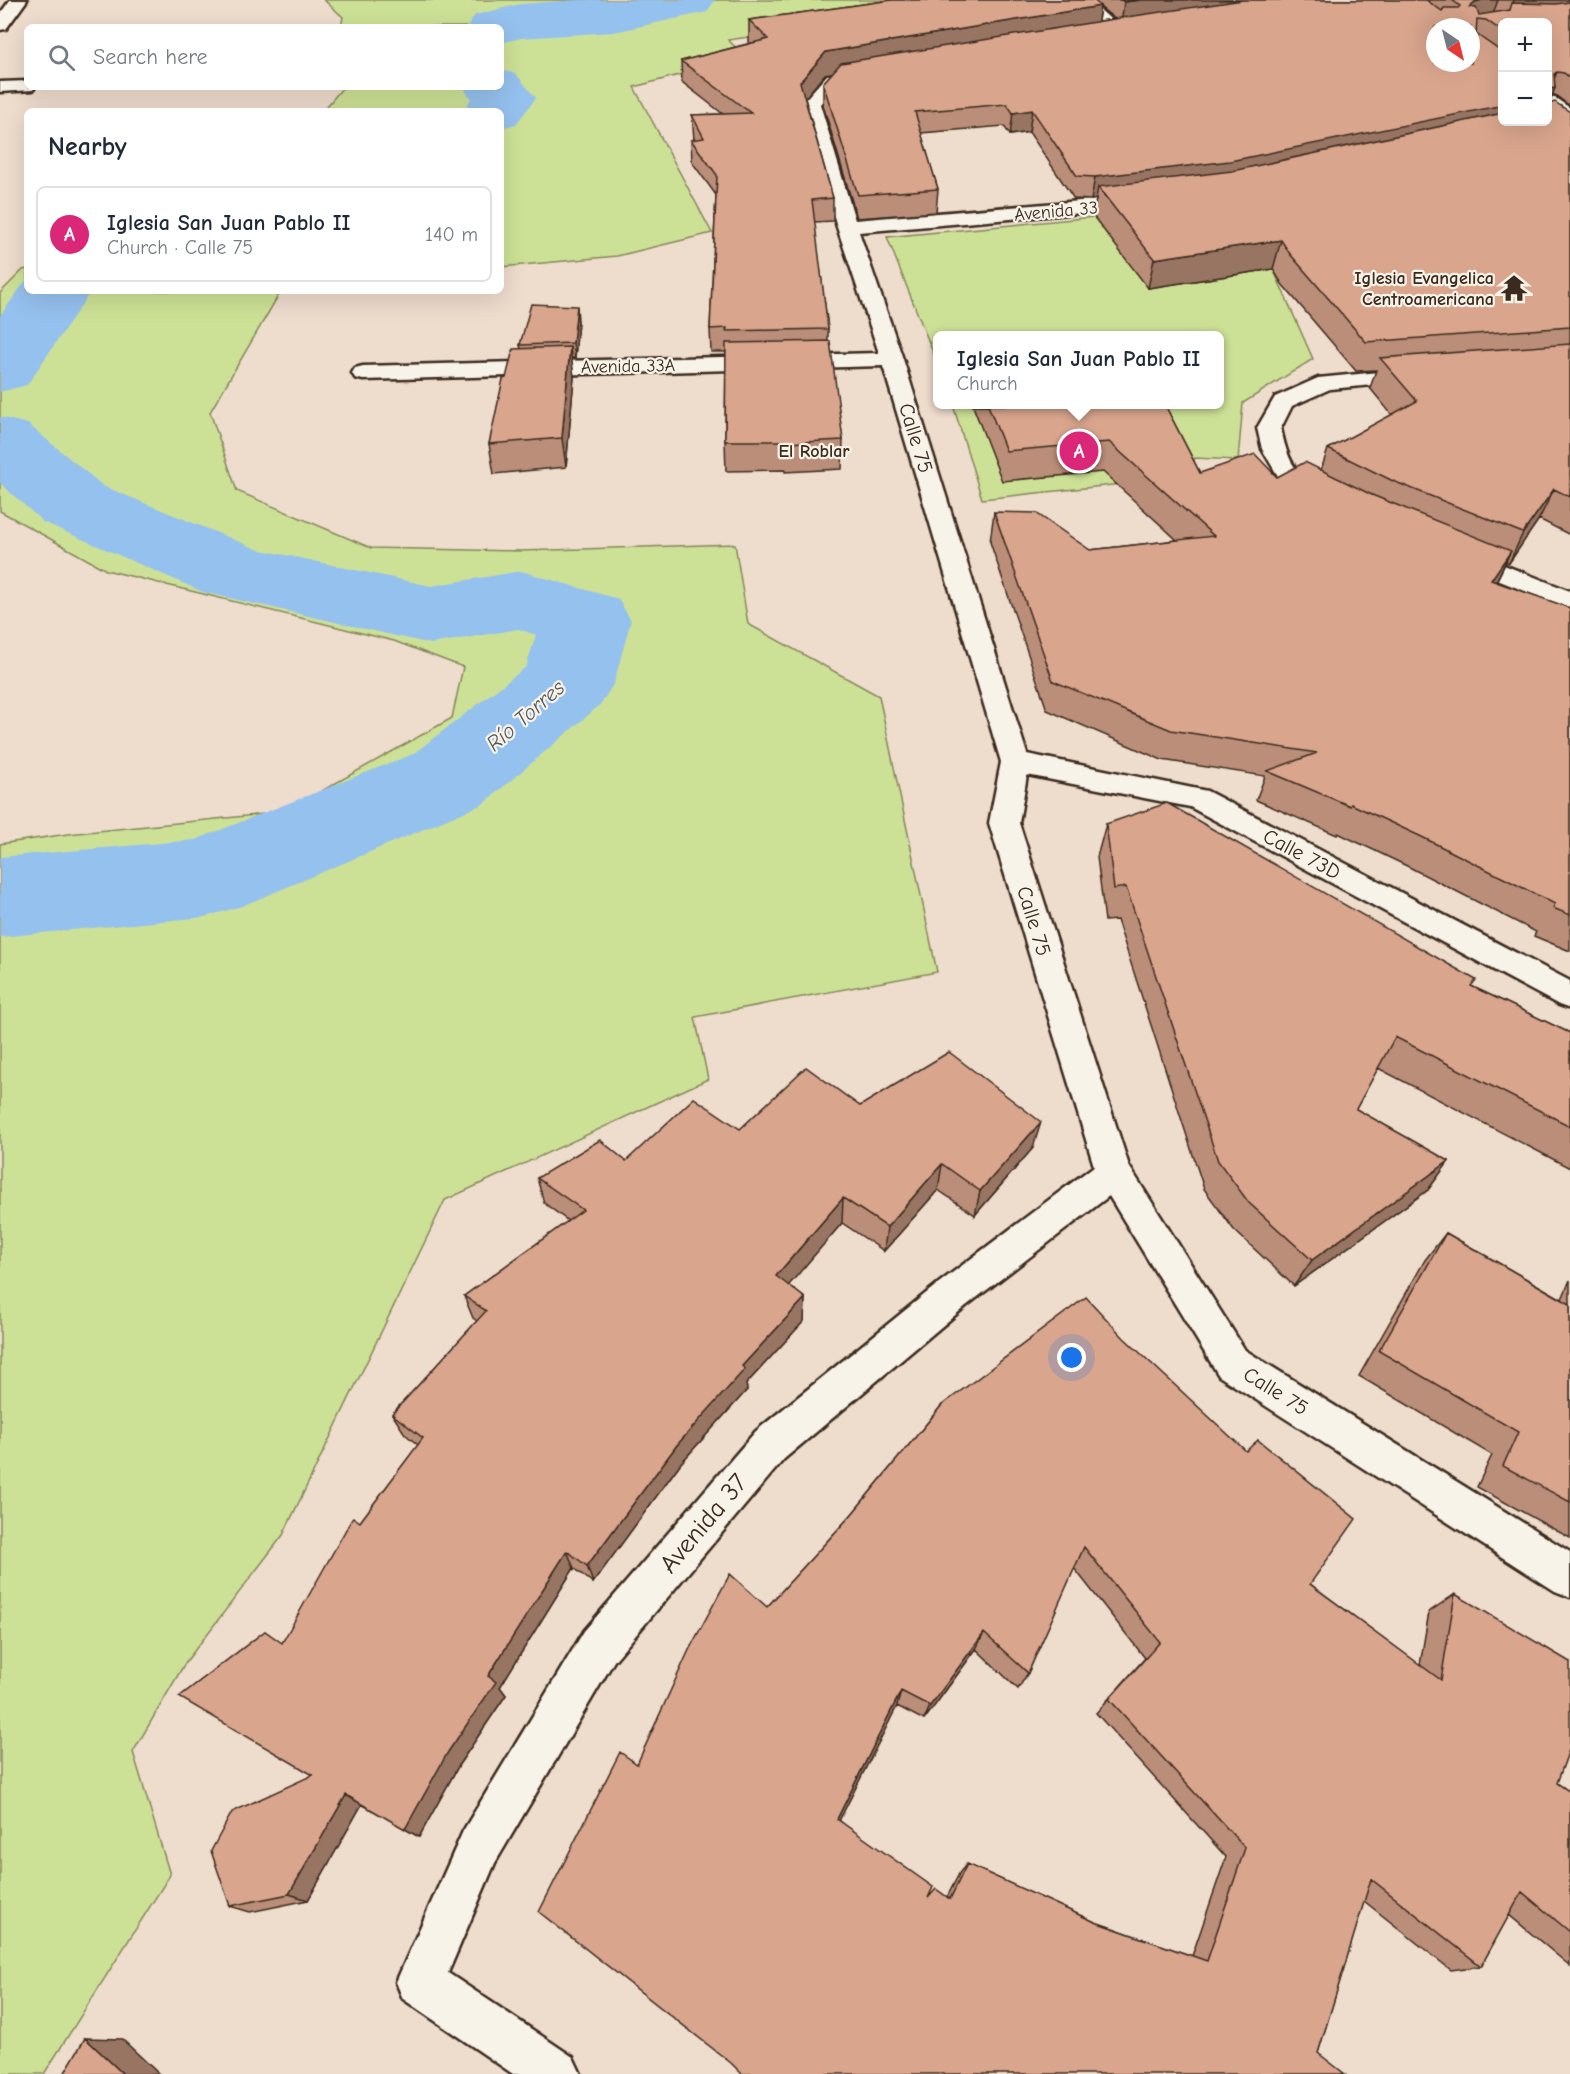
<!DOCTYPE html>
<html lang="en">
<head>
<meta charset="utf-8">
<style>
  :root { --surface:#fff; --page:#f6f6f7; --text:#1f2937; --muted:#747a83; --line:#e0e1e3; --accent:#db2777 }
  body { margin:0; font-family:"Comic Neue",sans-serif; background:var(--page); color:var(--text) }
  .controls { position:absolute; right:18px; top:18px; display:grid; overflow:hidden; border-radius:9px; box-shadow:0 6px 24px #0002 }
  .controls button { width:54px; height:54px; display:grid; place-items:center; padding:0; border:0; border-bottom:2px solid var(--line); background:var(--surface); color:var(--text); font:30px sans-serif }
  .compass { position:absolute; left:1426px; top:18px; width:54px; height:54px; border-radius:50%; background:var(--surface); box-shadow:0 6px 24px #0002; rotate:145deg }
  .you { position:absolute; left:1072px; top:1358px; width:21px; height:21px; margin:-15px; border:4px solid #fff; border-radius:50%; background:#1a73e8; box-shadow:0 0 0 9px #1a73e833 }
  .badge { display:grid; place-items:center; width:39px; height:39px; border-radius:50%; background:var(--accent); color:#fff; font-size:20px; font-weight:700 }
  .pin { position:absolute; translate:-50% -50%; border:3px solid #fff; box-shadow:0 2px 6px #0006 }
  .popup { position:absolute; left:933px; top:331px; width:291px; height:78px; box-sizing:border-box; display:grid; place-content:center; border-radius:9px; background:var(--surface); filter:drop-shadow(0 2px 4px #0005); font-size:20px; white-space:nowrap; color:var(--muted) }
  .popup b { font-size:22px; color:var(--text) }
  .popup::after { content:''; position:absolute; left:50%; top:100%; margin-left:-12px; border:12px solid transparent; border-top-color:var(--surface) }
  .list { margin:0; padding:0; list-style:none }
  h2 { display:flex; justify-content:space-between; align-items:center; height:78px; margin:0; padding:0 24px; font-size:26px }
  h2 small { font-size:20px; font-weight:400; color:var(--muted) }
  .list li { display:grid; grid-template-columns:39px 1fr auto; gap:18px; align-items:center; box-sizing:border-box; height:96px; margin:0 12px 12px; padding:0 12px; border:2px solid var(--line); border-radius:9px }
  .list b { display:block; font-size:22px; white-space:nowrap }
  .list p { margin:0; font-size:20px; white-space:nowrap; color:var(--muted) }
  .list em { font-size:20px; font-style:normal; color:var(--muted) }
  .icon { flex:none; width:33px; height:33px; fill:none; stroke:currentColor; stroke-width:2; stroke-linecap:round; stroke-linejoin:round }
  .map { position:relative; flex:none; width:1570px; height:2074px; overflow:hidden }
  .search { position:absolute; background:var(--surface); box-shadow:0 6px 24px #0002; left:24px; top:24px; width:480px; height:66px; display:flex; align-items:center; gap:15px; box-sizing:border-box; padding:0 21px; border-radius:9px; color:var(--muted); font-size:22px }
  .panel { position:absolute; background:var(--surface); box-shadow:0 6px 24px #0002; left:24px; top:108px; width:480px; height:186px; border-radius:9px }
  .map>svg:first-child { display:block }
  .green { fill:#cde196; stroke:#84865a; stroke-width:1.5 }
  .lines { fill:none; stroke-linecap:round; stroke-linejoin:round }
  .river { fill:#95c1ee; fill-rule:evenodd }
  .street-casing { stroke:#3b2a1e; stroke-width:5 }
  .secondary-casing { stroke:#3b2a1e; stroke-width:5 }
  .street { fill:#f7f3e8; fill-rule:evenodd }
  .secondary { fill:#f7f3e8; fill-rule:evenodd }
  .wall { fill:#bb8e79; stroke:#3b2a1e; stroke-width:1.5; fill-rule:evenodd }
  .shaded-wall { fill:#987463; stroke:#3b2a1e; stroke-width:1.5 }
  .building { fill:#d9a58d; stroke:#3b2a1e; stroke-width:1.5; fill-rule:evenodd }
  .labels { text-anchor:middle; stroke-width:4.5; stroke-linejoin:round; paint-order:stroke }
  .far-street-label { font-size:18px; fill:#3b2a1e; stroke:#f7f3e8 }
  .far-poi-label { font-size:18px; font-weight:bold; fill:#3b2a1e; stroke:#f7f3e8; text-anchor:end }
  .far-neighbourhood-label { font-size:18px; font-weight:bold; fill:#3b2a1e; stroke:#f7f3e8 }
  .street-label { font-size:21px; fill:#3b2a1e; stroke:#f7f3e8 }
  .water-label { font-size:22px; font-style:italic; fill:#56575c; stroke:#f7f3e8 }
  .near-street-label { font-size:26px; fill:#3b2a1e; stroke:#f7f3e8 }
</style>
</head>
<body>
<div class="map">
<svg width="1570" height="2074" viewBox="0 0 1570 2074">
  <rect width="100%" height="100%" fill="#eedccd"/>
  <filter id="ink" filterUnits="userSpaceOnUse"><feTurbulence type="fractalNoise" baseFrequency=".0167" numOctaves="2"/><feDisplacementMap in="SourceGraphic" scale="12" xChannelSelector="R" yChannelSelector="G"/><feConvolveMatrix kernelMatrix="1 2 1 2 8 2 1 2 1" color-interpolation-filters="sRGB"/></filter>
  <g filter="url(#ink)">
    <path class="green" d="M 324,0 L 912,0 L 923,12 L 728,40 L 746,57 L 634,87 L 712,233 L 617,256 L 501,267 L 501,111 L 323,111 L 343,87 L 501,87 L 501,27 L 341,27 L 343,17 Z
      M 1094,217 L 1266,253 L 1313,359 L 1243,403 L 1238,460 L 1195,458 L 1188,477 L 982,499 L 953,405 L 1220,404 L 1220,336 L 938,336 L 938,365 L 887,237 Z
      M 27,269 L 27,291 L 281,291 L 210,412 L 237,491 L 371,548 L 521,551 L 735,544 L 748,624 L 879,696 L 937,972 L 695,1017 L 708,1079 L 445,1200 L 283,1535 L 185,1663 L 133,1752 L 170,1875 L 44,2074 L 0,2074 L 0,844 L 68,834 L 284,812 L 452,718 L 463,667 L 394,641 L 106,570 L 0,511 L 0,293 L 23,270 Z"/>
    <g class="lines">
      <path class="river" d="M 579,0 L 715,0 L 707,12 L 614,32 L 521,38 L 501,43 L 501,27 L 467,27 L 475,15 L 520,4 Z
        M 501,70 L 516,74 L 536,98 L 516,124 L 501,128 L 501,111 L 463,111 L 471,99 L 463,87 L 501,87 Z
        M 27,279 L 27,291 L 91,291 L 27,385 L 0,392 L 0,316 Z
        M 0,417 L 28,424 L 103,486 L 257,549 L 431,586 L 521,571 L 618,599 L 631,620 L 614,683 L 600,705 L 483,804 L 242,906 L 205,917 L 0,937 L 0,857 L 195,840 L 413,754 L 526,667 L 536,635 L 518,629 L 431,644 L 203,592 L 43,522 L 0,483 Z"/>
      <defs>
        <path id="street" d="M 10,0 L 27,0 L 6,29 L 0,30 L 0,14 Z
          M 1071,0 L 1089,0 L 1125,32 L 1122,36 L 1110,36 Z
          M 862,69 L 868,70 L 871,74 L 868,78 L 839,83 L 820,104 L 855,220 L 1139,196 L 1146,198 L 1149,202 L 1146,206 L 1139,208 L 859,232 L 903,359 L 1027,754 L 1207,791 L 1570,981 L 1570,1009 L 1559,1005 L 1190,807 L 1027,775 L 1019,823 L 1129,1166 L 1245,1350 L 1570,1552 L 1570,1597 L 1555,1591 L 1219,1376 L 1109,1196 L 966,1306 L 784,1459 L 614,1661 L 495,1863 L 448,1973 L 573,2057 L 581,2074 L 513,2074 L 403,1999 L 396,1982 L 463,1831 L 584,1631 L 756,1431 L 940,1282 L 1094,1166 L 989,823 L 1001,762 L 883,366 L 363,380 L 355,378 L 352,373 L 355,368 L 363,366 L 879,353 L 837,227 L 802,103 L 827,75 Z
          M 27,81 L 27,87 L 35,87 L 33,90 L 0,92 L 0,82 Z
          M 1419,368 L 1427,370 L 1430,375 L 1427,380 L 1330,389 L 1292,406 L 1281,428 C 1284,443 1289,466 1303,475 C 1313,481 1328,483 1335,494 L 1332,499 L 1323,501 L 1314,499 L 1282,483 L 1262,449 L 1257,428 L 1275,397 L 1318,378 Z
          M 1461,548 L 1570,591 L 1570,609 L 1452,562 L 1448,556 L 1452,550 Z"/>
        <path id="secondary" d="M 1548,96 L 1554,97 L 1570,108 L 1570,123 L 1563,121 L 1548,109 Z"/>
      </defs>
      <use href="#street" class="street-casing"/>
      <use href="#secondary" class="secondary-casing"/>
      <use href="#street" class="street"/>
      <use href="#secondary" class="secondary"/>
    </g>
    <path class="wall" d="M 892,0 L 1570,0 L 1570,106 L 1555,95 L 1553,95 L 1549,103 L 1570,112 L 1570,535 L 1539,519 L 1509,563 L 1506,562 L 1496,582 L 1570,608 L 1570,951 L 1534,936 L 1536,932 L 1409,867 L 1338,833 L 1337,835 L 1256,800 L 1265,776 L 1162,760 L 1047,710 L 990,542 L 994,512 L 1090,550 L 1177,540 L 1103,472 L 1002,481 L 973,406 L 973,405 L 1165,405 L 1200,473 L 1277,477 L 1321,470 L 1328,449 L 1392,415 L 1370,388 L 1376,370 L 1356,371 L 1282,284 L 1273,269 L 1148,288 L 1093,216 L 1096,199 L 1091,200 L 1074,199 L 1029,132 L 1010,135 L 1004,126 L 921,133 L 938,189 L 936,212 L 857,218 L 823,105 L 823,83 L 833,72 L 825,74 L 805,98 L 833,198 L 833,221 L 814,222 L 828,329 L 828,341 L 843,440 L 842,469 L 785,472 L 785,470 L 726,471 L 725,441 L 726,352 L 711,352 L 710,329 L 716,195 L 692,162 L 691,140 L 694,139 L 692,115 L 723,114 L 682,82 L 681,61 L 751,43 L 749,42 L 749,20 ZM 1100,7 L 1115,19 L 1098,21 ZM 1503,22 L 1548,22 L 1503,122 Z
      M 578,321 L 575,358 L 571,358 L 574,377 L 566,467 L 494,474 L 489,444 L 506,378 L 521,349 L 520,345 Z
      M 1106,824 L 1471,986 L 1570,1033 L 1570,1168 L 1378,1068 L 1356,1109 L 1449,1161 L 1428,1190 L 1294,1286 L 1234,1230 L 1204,1189 L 1117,920 L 1105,921 L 1097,857 Z
      M 860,1106 L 1033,1148 L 975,1215 L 938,1190 L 884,1251 L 842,1223 L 788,1285 L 805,1298 L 804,1321 L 746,1384 L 747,1390 L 680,1464 L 593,1583 L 574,1568 L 500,1687 L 506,1695 L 460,1763 L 419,1837 L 362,1804 L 308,1900 L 250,1912 L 230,1906 L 312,1775 L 282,1643 L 360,1522 L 418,1445 L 405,1434 L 392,1414 L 477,1321 L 473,1318 L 464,1296 L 568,1221 L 544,1203 L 537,1178 L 626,1161 L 740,1129 Z
      M 1446,1233 L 1562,1299 L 1570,1280 L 1570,1538 L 1477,1487 L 1492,1455 L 1359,1376 L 1425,1260 Z
      M 942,1405 L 1310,1584 L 1420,1665 L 1429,1612 L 1455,1594 L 1557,1783 L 1570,1792 L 1570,1966 L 1509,1915 L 1481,1966 L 1451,1970 L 1364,1901 L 1318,2053 L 742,2074 L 637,1764 L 767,1607 L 852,1514 ZM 1074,1568 L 1145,1658 L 1096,1713 L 1226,1857 L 1192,1956 L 1095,1922 L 967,1864 L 960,1872 L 947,1897 L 928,1898 L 839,1820 L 897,1706 L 924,1720 L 976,1649 L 1018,1689 L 1028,1673 Z"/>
    <path class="shaded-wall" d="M 1141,0 L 1282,0 L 1121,24 L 1124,2 Z
      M 1482,0 L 1498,0 L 1492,17 L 1482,19 L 1469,7 L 1475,2 Z
      M 1514,0 L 1570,0 L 1570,8 L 1508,19 Z
      M 1100,6 L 1097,28 L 825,74 L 800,104 L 800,82 L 826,52 Z
      M 1557,72 L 1550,89 L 1555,88 L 1548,108 L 1548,89 L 1554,74 Z
      M 1503,105 L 1503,122 L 1106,198 L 1098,187 L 1096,199 L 1091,200 L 1095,177 Z
      M 1032,110 L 1029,132 L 1010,135 L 1013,113 Z
      M 1281,240 L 1273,269 L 1148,288 L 1154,259 Z
      M 577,306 L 578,321 L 575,358 L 573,343 Z
      M 570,347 L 574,377 L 566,467 L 562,438 Z
      M 1554,489 L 1539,519 L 1509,563 L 1523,533 Z
      M 1511,551 L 1496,581 L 1476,610 L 1491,580 Z
      M 1041,1122 L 1033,1148 L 975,1215 L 980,1191 Z
      M 1449,1161 L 1428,1190 L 1294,1286 L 1312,1260 Z
      M 942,1164 L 938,1190 L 884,1251 L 887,1227 Z
      M 843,1198 L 842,1223 L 777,1299 L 776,1276 Z
      M 805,1298 L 804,1321 L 746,1384 L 747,1390 L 680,1464 L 593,1583 L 587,1566 L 677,1445 L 742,1366 Z
      M 567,1551 L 574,1568 L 500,1687 L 506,1695 L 460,1763 L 419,1837 L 405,1829 L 488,1676 Z
      M 984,1633 L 976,1649 L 924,1720 L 930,1706 Z
      M 901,1691 L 897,1706 L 835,1829 L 837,1819 Z
      M 346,1795 L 362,1804 L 308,1900 L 289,1894 Z
      M 85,2038 L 122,2039 L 159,2074 L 123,2074 Z"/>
    <path class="building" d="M 892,0 L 1094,0 L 1100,6 L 826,52 L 800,82 L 833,198 L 812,200 L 828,329 L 726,331 L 727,328 L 710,329 L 717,175 L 691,140 L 704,138 L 692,115 L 751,113 L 681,61 L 768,39 L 749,20 Z
      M 1121,0 L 1141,0 L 1124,2 Z
      M 1243,0 L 1426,0 L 1442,11 L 1444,8 L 1458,8 L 1460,6 L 1452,0 L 1482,0 L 1475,2 L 1469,7 L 1476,8 L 1479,15 L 1510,10 L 1512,3 L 1556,4 L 1570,2 L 1570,78 L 1564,73 L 1557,72 L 1554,74 L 1555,88 L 1548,89 L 1548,22 L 1503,22 L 1503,32 L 1486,20 L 1477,19 L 1476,34 L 1503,53 L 1503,105 L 1230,161 L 1095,177 L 1077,176 L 1032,110 L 1013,113 L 1007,104 L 915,112 L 938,189 L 858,195 L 823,83 L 841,63 L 1120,18 ZM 1435,27 L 1471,27 L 1471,63 L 1435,63 Z
      M 1555,102 L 1570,112 L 1570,327 L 1366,342 L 1290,254 L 1281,240 L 1154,259 L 1098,187 L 1232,171 L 1503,113 L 1503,122 L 1548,122 L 1548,104 Z
      M 531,304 L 577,306 L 573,343 L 520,345 Z
      M 830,341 L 843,440 L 785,443 L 785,441 L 725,441 L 726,343 Z
      M 1570,344 L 1570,497 L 1554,489 L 1523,533 L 1393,481 L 1328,449 L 1417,401 L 1380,358 Z
      M 570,347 L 562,438 L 489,444 L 503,379 L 506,378 L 513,349 Z
      M 988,405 L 1165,405 L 1200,473 L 1255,454 L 1277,477 L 1305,462 L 1372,495 L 1511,551 L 1491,580 L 1570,608 L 1570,915 L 1553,908 L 1555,904 L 1424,838 L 1351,804 L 1350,806 L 1267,771 L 1317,753 L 1171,730 L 1053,681 L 994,512 L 1036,513 L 1090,550 L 1214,536 L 1109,442 L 1006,451 Z
      M 1167,803 L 1476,980 L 1471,986 L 1570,1033 L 1570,1126 L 1395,1037 L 1356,1109 L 1449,1161 L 1312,1260 L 1249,1203 L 1218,1161 L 1126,887 L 1114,889 L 1106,824 Z
      M 949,1052 L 1041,1122 L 980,1191 L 942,1164 L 887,1227 L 843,1198 L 776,1276 L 805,1298 L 742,1366 L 745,1369 L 677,1445 L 587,1566 L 567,1551 L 488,1676 L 496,1682 L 448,1752 L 405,1829 L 346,1795 L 289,1894 L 230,1906 L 211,1851 L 232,1812 L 313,1775 L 179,1697 L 265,1631 L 282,1643 L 353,1517 L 360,1522 L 423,1438 L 392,1414 L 486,1311 L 464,1296 L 583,1210 L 537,1178 L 600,1140 L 626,1161 L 694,1098 L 740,1129 L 806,1067 L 860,1106 Z
      M 1446,1233 L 1570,1304 L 1570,1502 L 1503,1466 L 1518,1432 L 1379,1351 Z
      M 1086,1297 L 1124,1338 L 1246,1451 L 1258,1440 L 1356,1519 L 1310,1584 L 1441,1680 L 1455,1594 L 1570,1662 L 1570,1747 L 1557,1783 L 1570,1792 L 1570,1932 L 1522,1892 L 1481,1966 L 1371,1879 L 1318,2053 L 1345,2074 L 742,2074 L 731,2063 L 539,1912 L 620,1752 L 637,1764 L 689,1650 L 730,1574 L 767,1607 L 852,1514 L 942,1405 ZM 1084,1547 L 1160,1642 L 1109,1699 L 1245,1848 L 1207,1961 L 1095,1922 L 967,1864 L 950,1899 L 936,1889 L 928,1898 L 933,1887 L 837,1819 L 901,1691 L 930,1706 L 984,1633 L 1028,1673 Z
      M 85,2038 L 123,2074 L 64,2074 Z"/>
  </g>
  <defs>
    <symbol id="temple-bare" viewBox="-9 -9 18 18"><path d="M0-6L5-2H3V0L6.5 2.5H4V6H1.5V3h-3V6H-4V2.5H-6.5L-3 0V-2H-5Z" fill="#3b2a1e" stroke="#f7f3e8" stroke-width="2.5" paint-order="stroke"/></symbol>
  </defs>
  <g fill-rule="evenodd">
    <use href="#temple-bare" x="1495" y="269" width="38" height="38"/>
  </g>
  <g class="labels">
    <g class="far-street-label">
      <text transform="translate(1056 211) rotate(-5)" y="6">Avenida 33</text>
      <text transform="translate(628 366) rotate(-1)" y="6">Avenida 33A</text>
    </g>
    <g class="far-poi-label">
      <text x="1494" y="284">Iglesia Evangelica<tspan x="1494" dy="21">Centroamericana</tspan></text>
    </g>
    <g class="far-neighbourhood-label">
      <text x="814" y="457">El Roblar</text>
    </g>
    <g class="street-label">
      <text transform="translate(916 438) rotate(73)" y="7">Calle 75</text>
      <text transform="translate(1302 854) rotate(28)" y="7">Calle 73D</text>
      <text transform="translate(1034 921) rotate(73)" y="7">Calle 75</text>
      <text transform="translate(1276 1391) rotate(32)" y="7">Calle 75</text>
    </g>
    <g class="water-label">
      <text transform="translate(525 715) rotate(-41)" y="8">Río Torres</text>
    </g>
    <g class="near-street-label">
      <text transform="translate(703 1523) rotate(-50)" y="9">Avenida 37</text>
    </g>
  </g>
</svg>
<div class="controls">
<button>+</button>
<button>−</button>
</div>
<svg class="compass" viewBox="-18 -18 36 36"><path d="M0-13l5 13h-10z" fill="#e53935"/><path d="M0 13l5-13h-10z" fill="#747a83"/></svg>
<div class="you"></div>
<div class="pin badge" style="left:1079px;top:451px">A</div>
<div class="popup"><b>Iglesia San Juan Pablo II</b>Church</div>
<div class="search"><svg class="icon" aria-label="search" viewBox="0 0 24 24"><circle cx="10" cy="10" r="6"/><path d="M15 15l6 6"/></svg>Search here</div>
<section class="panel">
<h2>Nearby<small></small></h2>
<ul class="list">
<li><span class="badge">A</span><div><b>Iglesia San Juan Pablo II</b><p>Church · Calle 75</p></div><em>140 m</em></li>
</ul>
</section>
</div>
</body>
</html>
